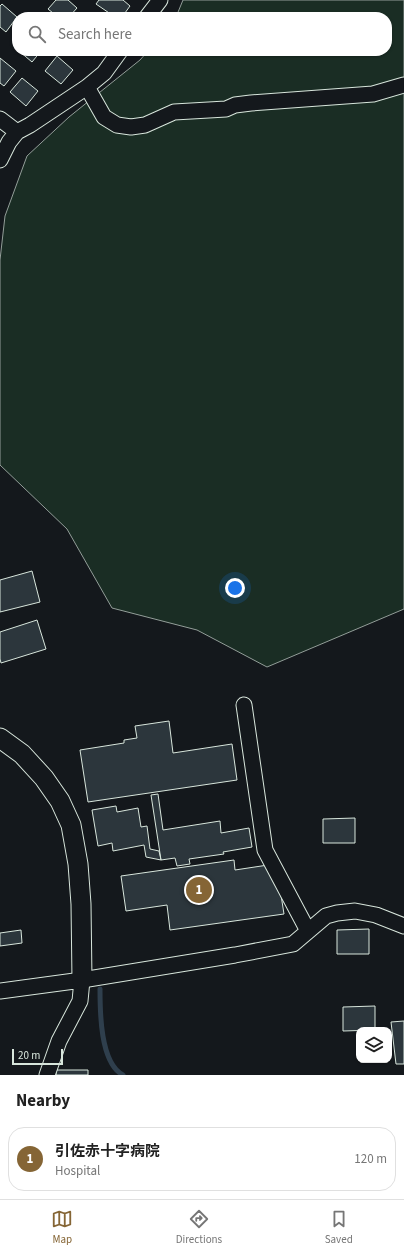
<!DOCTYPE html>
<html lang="en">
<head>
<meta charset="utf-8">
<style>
  :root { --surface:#fff; --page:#f6f6f6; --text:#222; --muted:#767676; --line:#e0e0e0; --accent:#856535 }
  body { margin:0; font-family:"Source Sans 3","Noto Sans JP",sans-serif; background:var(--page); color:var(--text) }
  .controls { position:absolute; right:12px; bottom:12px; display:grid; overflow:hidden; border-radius:8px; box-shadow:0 1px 3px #0004 }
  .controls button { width:36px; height:36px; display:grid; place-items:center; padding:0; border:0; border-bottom:1px solid var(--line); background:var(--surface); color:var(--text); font:20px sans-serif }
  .scale { position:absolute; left:12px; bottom:10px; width:51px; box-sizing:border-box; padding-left:4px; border:2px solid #d8e6dc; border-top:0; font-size:11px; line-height:14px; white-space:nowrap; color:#d8e6dc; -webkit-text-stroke:3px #14181c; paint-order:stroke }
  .you { position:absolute; left:235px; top:588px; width:14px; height:14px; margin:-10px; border:3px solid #fff; border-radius:50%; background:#1a73e8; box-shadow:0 0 0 6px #1a73e833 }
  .badge { display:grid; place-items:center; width:26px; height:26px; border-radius:50%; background:var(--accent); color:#fff; font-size:13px; font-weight:700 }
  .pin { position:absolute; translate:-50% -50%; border:2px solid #fff; box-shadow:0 1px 4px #0006 }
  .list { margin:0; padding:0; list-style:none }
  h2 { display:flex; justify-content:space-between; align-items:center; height:52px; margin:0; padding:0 16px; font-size:17px }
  h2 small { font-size:13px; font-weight:400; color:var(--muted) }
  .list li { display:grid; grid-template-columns:26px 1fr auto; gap:12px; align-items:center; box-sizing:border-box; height:64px; margin:0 8px 8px; padding:0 8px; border:1px solid var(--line); border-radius:16px }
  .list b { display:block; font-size:15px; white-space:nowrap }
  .list p { margin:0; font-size:13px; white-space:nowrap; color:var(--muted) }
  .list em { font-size:13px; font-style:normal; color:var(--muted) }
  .icon { flex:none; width:22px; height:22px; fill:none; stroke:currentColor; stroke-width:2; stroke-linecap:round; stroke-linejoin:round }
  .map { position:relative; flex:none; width:404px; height:1075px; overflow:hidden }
  .search { position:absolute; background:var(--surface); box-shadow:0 1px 3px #0004; left:12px; right:12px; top:12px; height:44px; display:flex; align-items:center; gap:10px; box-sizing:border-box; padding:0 14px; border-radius:16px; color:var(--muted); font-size:15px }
  .sheet { height:124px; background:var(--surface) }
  nav { display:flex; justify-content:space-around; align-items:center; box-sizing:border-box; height:56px; border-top:1px solid var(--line); background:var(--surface); font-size:11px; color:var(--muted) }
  nav a { display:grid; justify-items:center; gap:2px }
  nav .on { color:var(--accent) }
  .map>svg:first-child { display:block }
  .green { fill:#1a2d24; stroke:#939e99 }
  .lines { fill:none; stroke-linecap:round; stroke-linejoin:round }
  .stream { stroke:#2f3f4d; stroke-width:5 }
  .building { fill:#2c363c; stroke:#d8e6dc }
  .minor-casing { stroke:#d8e6dc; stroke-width:17 }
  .tertiary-casing { stroke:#d8e6dc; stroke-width:21 }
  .minor { stroke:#14181c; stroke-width:15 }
  .tertiary { stroke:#14181c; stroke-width:19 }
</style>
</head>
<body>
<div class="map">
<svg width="404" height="1075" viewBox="0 0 404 1075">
  <rect width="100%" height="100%" fill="#14181c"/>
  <path class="green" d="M 183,0 L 404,0 L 404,609 L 267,667 L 197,630 L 112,608 L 67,529 L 0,465 L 0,260 L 5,216 L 27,156 L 69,117 L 140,60 L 148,51 L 387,51 L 387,17 L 176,17 Z"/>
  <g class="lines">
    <path class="stream" d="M 100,989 C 100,1011 100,1063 123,1075"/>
  </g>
  <path class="building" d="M 56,0 L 68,0 L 77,8 L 69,17 L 58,17 L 48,9 Z
    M 99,0 L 123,0 L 130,6 L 122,17 L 115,17 L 96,4 Z
    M 2,4 L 17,17 L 6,32 L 0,27 L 0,6 Z
    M 19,51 L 41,51 L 32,62 Z
    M 57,56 L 73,70 L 61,84 L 45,71 Z
    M 0,58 L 16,71 L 4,86 L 0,83 Z
    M 22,78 L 38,91 L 26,106 L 10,92 Z
    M 32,571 L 40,602 L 0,612 L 0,580 Z
    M 37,620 L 46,649 L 1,663 L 0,659 L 0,632 Z
    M 169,721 L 173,753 L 232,744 L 237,780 L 88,802 L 80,750 L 124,743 L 124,740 L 137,738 L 135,726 Z
    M 158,794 L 163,830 L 220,821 L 221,833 L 249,828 L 252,847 L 223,852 L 224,854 L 189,859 L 190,864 L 177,866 L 175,858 L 161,860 L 151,795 Z
    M 116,806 L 117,812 L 138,808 L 141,827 L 147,826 L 150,849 L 159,851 L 161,860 L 146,857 L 144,845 L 113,851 L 112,843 L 98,846 L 92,810 Z
    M 355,818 L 355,843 L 323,843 L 323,819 Z
    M 234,860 L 235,870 L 268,865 L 278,876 L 284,914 L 170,930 L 167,905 L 126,911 L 121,876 Z
    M 369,929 L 369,954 L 337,954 L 337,930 Z
    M 21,930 L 22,943 L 0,946 L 0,933 Z
    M 375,1006 L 375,1030 L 343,1031 L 343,1007 Z
    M 404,1021 L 404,1064 L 396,1064 L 391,1022 Z
    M 56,1070 L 88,1070 L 88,1075 L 56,1075 Z"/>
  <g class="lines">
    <defs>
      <path id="minor" d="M 147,17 L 160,0
        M 87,87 L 104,117 L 117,125 L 131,127 L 145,125 L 174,112 L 226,109 L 235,105 L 251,103 L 373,94 L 404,85
        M 0,119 L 17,132
        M 0,160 L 9,142 L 17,132 L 30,125 L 87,87 L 104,73 L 120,51
        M 244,705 L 265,850 L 308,931
        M 0,991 L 82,980 L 235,955 L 293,944 L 326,916 L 337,913 L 355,911 L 376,915 L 404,926
        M 47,1075 L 59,1041 L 80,1001 L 82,980"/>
      <path id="tertiary" d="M 0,738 L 22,754 L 44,778 L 60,801 L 71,825 L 78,864 L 81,904 L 82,980"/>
    </defs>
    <use href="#minor" class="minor-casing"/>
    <use href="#tertiary" class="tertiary-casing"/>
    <use href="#minor" class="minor"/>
    <use href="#tertiary" class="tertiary"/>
  </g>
</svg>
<div class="controls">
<button><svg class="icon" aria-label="layers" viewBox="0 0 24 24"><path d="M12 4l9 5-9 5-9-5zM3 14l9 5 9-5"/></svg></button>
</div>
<div class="scale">20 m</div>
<div class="you"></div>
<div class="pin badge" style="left:199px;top:890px">1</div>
<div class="search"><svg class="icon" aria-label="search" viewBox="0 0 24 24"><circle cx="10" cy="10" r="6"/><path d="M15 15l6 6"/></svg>Search here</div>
</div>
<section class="sheet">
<h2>Nearby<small></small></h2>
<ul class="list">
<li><span class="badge">1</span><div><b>引佐赤十字病院</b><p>Hospital</p></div><em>120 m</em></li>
</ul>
</section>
<nav>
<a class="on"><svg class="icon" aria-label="map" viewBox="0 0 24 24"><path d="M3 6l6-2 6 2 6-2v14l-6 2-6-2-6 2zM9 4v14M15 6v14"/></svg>Map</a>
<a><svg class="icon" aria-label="directions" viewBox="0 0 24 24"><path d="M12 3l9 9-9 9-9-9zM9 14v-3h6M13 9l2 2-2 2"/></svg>Directions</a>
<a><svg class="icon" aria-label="saved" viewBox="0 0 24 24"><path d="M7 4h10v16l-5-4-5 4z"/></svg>Saved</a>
</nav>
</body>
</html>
